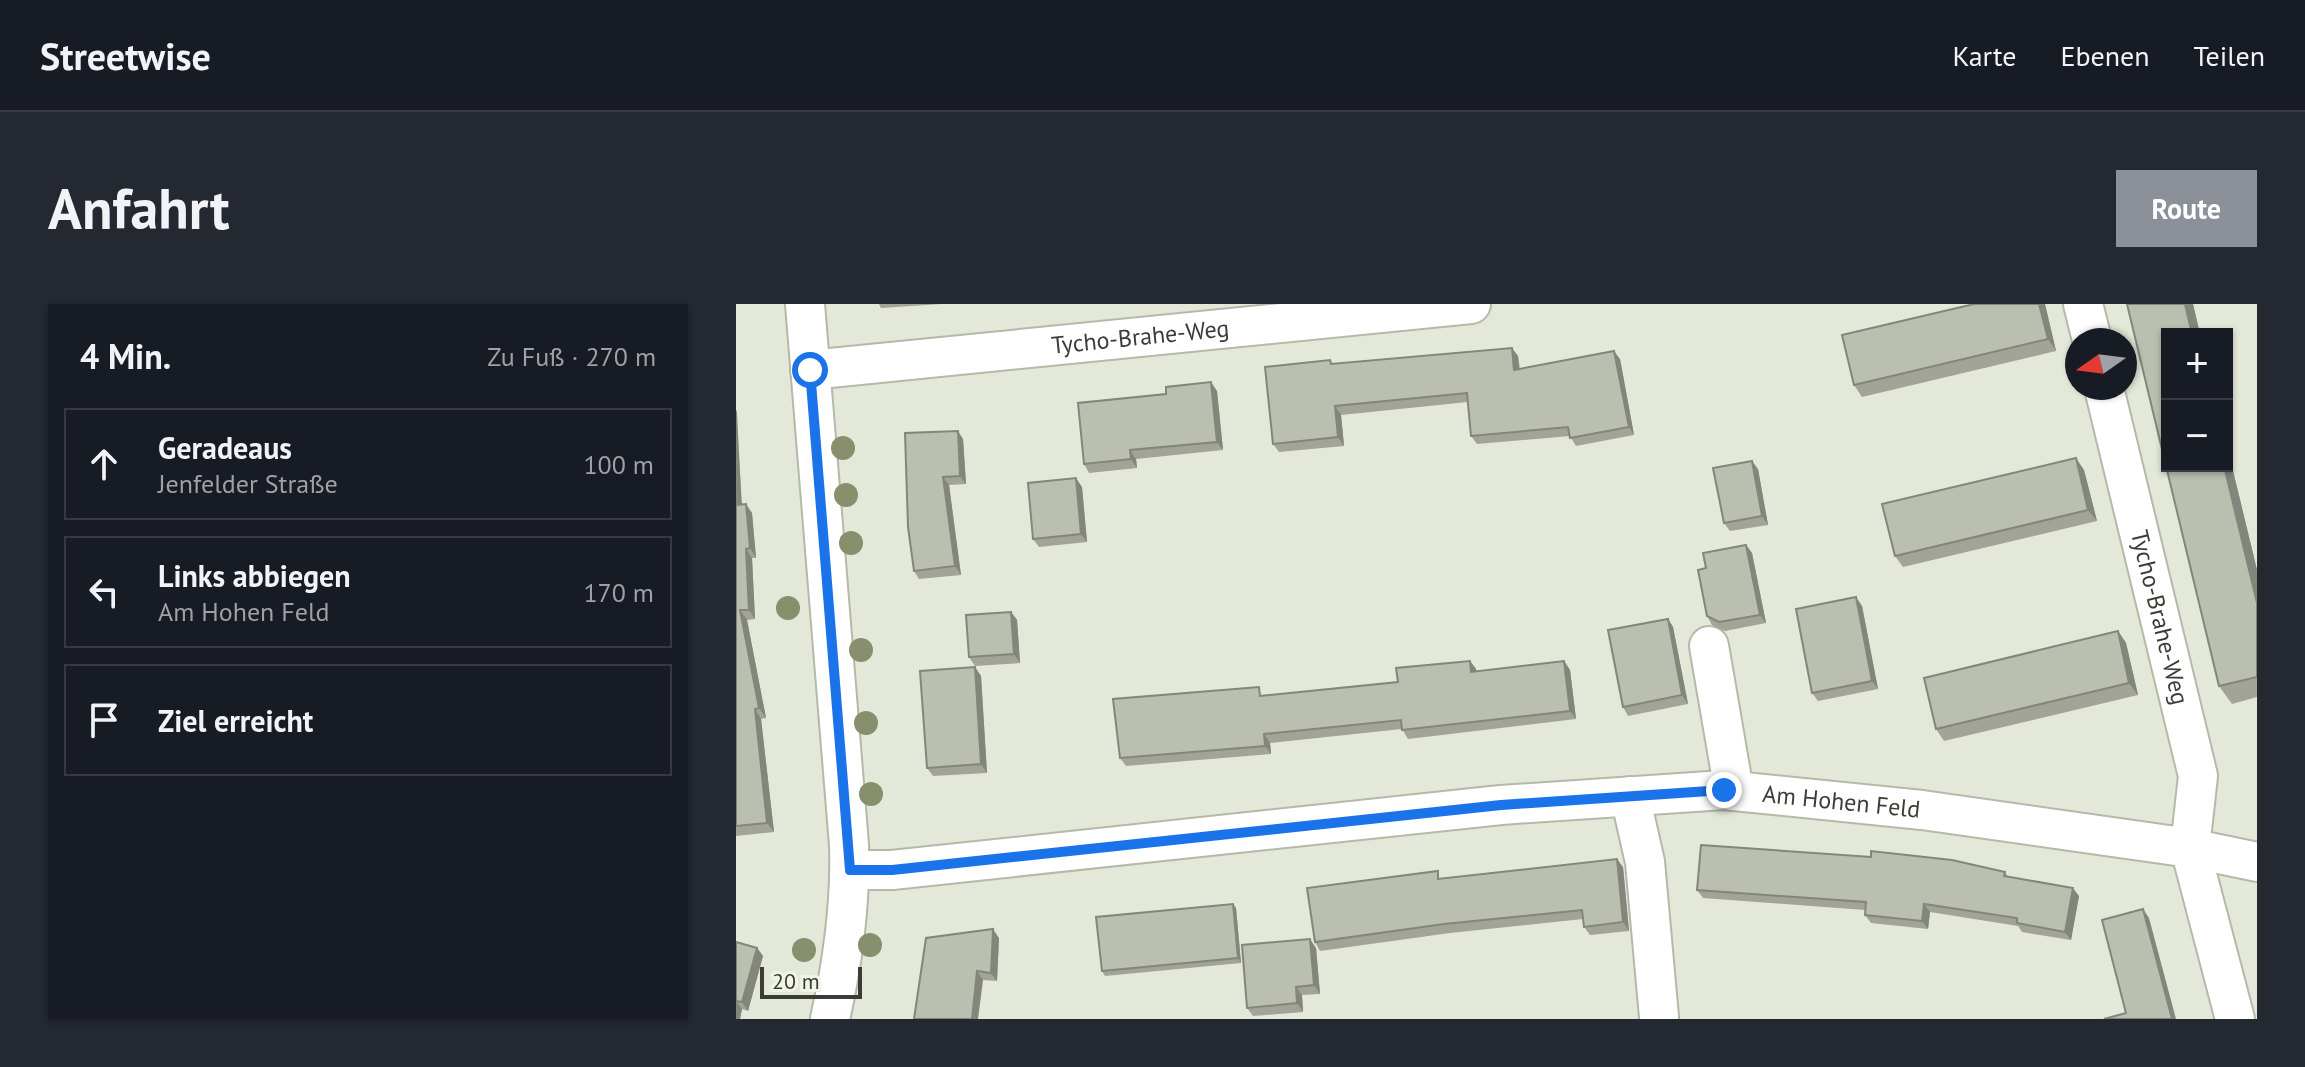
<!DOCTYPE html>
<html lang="de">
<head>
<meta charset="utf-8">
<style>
  :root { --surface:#171b24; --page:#242831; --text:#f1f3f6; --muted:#9ea1a6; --line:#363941; --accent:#8c9099 }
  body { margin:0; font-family:"PT Sans",sans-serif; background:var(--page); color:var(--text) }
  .controls { position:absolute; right:24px; top:24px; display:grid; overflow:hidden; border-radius:0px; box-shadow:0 2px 6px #0004 }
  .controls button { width:72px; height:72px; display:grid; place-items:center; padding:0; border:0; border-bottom:2px solid var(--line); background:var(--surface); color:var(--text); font:40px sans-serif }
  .compass { position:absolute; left:1329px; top:24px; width:72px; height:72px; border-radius:50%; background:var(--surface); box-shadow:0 2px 6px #0004; rotate:256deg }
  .scale { position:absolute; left:24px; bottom:20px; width:102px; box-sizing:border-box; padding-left:8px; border:4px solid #3b3c36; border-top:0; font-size:22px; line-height:28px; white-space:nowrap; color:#3b3c36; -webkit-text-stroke:6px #f1f5e5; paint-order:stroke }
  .stop { position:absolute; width:24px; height:24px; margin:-18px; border:6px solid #1a73e8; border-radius:50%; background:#fff }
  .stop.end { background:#1a73e8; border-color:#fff; box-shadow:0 2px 8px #0008 }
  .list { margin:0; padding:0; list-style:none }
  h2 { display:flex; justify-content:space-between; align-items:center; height:104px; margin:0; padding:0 32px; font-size:34px }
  h2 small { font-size:26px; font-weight:400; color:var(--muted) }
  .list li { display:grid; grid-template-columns:52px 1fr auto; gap:24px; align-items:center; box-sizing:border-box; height:112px; margin:0 16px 16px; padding:0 16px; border:2px solid var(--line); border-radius:0px }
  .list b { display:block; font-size:30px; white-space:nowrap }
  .list p { margin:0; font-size:26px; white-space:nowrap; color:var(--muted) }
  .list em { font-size:26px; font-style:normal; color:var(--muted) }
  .icon { flex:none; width:44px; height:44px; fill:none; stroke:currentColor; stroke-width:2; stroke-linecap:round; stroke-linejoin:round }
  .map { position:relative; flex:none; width:1521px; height:715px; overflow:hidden; border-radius:0px }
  header { display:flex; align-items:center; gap:48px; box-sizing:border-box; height:112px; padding:0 40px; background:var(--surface); border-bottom:2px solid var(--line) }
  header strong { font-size:38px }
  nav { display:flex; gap:44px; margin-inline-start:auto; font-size:28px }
  .intro { display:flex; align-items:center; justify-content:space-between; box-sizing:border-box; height:192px; padding:0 48px }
  h1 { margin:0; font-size:56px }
  .button { padding:20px 36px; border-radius:0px; background:var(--accent); color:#fff; font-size:28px; font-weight:700 }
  main { display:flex; gap:48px; padding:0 48px }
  aside { flex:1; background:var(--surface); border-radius:0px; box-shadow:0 2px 6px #0004 }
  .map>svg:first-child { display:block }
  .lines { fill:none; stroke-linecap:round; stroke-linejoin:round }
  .minor-casing { stroke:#b5b9aa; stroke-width:42 }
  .minor { stroke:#fff; stroke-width:38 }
  .tree { fill:#888f6c }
  .wall { fill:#a1a497 }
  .shaded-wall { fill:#83867b }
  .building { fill:#bbbfb0; stroke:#83867b; stroke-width:2 }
  .route { stroke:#1a73e8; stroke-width:10 }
  .labels { text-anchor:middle; stroke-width:6; stroke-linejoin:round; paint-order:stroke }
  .street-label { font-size:24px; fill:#3b3c36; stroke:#f1f5e5 }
</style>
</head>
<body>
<header>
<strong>Streetwise</strong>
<nav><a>Karte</a><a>Ebenen</a><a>Teilen</a></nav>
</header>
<div class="intro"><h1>Anfahrt</h1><a class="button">Route</a></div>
<main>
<aside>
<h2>4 Min.<small>Zu Fuß · 270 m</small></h2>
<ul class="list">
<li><svg class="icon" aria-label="ahead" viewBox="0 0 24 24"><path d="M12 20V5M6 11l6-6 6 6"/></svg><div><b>Geradeaus</b><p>Jenfelder Straße</p></div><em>100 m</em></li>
<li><svg class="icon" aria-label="left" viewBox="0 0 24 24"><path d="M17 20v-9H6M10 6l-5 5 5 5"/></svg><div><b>Links abbiegen</b><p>Am Hohen Feld</p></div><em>170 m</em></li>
<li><svg class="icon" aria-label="arrive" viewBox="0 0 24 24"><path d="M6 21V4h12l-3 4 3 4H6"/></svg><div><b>Ziel erreicht</b></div></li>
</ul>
</aside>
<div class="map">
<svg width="1521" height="715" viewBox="0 0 1521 715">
  <rect width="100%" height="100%" fill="#e3e8d8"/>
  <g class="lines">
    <defs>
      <g id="minor">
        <path d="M 69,0 L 113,541 C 115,601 107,657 94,715"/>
        <path d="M 1347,0 L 1356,36"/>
        <path id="s1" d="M 74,66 L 735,0"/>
        <path id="s2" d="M 1368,84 L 1462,472 L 1454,544 L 1499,715"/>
        <path d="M 973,342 L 998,487"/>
        <path d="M 894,492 L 909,558 L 923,713"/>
        <path id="s3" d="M 114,566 L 156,566 L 765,501 L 988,486 L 1186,506 L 1454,544 L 1521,558"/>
      </g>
    </defs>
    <use href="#minor" class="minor-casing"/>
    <use href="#minor" class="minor"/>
  </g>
  <g class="tree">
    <circle cx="107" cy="144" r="12"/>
    <circle cx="110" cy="191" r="12"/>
    <circle cx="115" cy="239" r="12"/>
    <circle cx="52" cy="304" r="12"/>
    <circle cx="125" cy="346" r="12"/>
    <circle cx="130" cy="419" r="12"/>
    <circle cx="135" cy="490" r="12"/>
    <circle cx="134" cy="641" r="12"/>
    <circle cx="68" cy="646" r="12"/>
  </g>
  <path class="wall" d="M 143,0 L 206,0 L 145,4 Z
    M 1309,0 L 1320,47 L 1126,93 L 1118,81 Z
    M 1391,0 L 1457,0 L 1464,30 L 1431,30 L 1431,162 L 1491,162 L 1491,142 L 1521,266 L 1521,393 L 1496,400 L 1483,382 Z
    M 782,52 L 784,65 L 884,55 L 898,131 L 840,142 L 834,132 L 741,140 L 735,132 L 732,98 L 605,111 L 608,142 L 543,148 L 537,140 L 594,56 L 597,60 Z
    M 481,87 L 487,146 L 400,155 L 401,164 L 353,169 L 348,160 Z
    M 0,106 L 6,200 L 16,209 L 20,254 L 16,254 L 19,315 L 11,316 L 30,414 L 25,415 L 38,528 L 0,532 Z
    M 227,135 L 230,180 L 213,181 L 225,271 L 183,275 L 178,267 L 172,223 Z
    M 1022,165 L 1032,221 L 994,227 L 988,219 Z
    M 1348,166 L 1361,217 L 1167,263 L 1159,252 Z
    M 346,183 L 351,238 L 303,243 L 297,235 Z
    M 1010,241 L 1016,249 L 1030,319 L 989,327 L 976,321 L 971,312 L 970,264 Z
    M 1126,302 L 1142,385 L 1082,397 L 1076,389 Z
    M 275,308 L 281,316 L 284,359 L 239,362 L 233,353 Z
    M 932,315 L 937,323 L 952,400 L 892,412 L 887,403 Z
    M 1382,327 L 1390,339 L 1402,391 L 1208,437 L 1200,425 Z
    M 734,357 L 740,365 L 740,368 L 828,357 L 834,366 L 840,415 L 672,435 L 666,425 L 534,439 L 535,450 L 390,462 L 384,454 L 528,392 L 662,378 Z
    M 239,363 L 245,372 L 251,469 L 197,472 L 191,464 Z
    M 887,563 L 893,627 L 854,631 L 848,623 L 847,615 L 714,629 L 584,647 L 579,638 L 706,574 Z
    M 1269,568 L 1272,573 L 1343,592 L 1335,636 L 1286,628 L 1282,622 L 1194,608 L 1192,625 L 1135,619 L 1129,611 L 1129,606 L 967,594 L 961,586 Z
    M 497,600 L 500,604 L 505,659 L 369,672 L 366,667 Z
    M 263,634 L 261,677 L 247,676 L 178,715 Z
    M 0,638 L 21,644 L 27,652 L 12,707 L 6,705 L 4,715 L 0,715 Z
    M 580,644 L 584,690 L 566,691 L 567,708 L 517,712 L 511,704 Z"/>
  <path class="shaded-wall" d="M 1303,0 L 1309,0 L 1320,47 L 1312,35 Z
    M 1449,0 L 1457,0 L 1464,30 L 1456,30 Z
    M 776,44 L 782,52 L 784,75 L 778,66 Z
    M 878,47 L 884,55 L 898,131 L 893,123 Z
    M 475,78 L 481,87 L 487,146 L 481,138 Z
    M 599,102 L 605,111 L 608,142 L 602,133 Z
    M 0,106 L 1,108 L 6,210 L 0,201 Z
    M 222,127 L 227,135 L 230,180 L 224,172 Z
    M 1491,142 L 1521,266 L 1521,299 L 1488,162 L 1491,162 Z
    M 394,146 L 400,155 L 401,164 L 395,155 Z
    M 1340,154 L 1348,166 L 1361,217 L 1352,206 Z
    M 1016,157 L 1022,165 L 1032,221 L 1026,212 Z
    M 207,173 L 213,181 L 225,271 L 219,262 Z
    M 340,174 L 346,183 L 351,238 L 345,230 Z
    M 10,200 L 16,209 L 20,254 L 14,244 Z
    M 1010,241 L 1016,249 L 1030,319 L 1024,311 Z
    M 10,245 L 16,254 L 19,315 L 13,306 Z
    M 1120,293 L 1126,302 L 1142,385 L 1136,377 Z
    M 4,306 L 11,316 L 30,414 L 23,404 Z
    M 275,308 L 281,316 L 284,359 L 278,350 Z
    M 932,315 L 937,323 L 952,400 L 946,391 Z
    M 1382,327 L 1390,339 L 1402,391 L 1393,379 Z
    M 734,357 L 740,365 L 741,377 L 735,368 Z
    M 828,357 L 834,366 L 840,415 L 834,407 Z
    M 239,363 L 245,372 L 251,469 L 245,460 Z
    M 19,405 L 25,415 L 38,528 L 31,519 Z
    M 528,430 L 534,439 L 535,450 L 529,442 Z
    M 881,555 L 887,563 L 893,627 L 887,618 Z
    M 1337,584 L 1343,592 L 1335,636 L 1329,628 Z
    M 497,600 L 500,604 L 505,659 L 502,654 Z
    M 1188,600 L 1194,608 L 1192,625 L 1186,617 Z
    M 1407,605 L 1413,614 L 1440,715 L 1436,715 Z
    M 257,625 L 263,634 L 261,677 L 255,669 Z
    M 574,635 L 580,644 L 584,690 L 578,681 Z
    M 21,644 L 27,652 L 12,707 L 6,698 Z
    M 241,667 L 247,676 L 242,715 L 236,715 Z
    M 560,683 L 566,691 L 567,708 L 561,699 Z
    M 0,697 L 6,705 L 4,715 L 0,715 Z"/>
  <path class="building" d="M 1238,0 L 1303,0 L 1312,35 L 1118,81 L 1106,31 Z
    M 1391,0 L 1449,0 L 1456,30 L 1431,30 L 1431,162 L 1488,162 L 1521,299 L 1521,373 L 1483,382 Z
    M 776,44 L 778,66 L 878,47 L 893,123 L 834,134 L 832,123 L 735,132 L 731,89 L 599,102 L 602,133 L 537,140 L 529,63 L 594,56 L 595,60 Z
    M 475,78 L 481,138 L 394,146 L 395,155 L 348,160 L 342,99 L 430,90 L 430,83 Z
    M 222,127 L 224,172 L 207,173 L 219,262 L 178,267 L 172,223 L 169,129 Z
    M 1340,154 L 1352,206 L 1159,252 L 1146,200 Z
    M 1016,157 L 1026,212 L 988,219 L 977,164 Z
    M 340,174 L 345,230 L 297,235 L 292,179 Z
    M 10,200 L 14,244 L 10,245 L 13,306 L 4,306 L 23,404 L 19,405 L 31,519 L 0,522 L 0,201 Z
    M 1010,241 L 1024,311 L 983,318 L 971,312 L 962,266 L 970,264 L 967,249 Z
    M 1120,293 L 1136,377 L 1076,389 L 1060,305 Z
    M 275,308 L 278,350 L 233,353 L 230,311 Z
    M 932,315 L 946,391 L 887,403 L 872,326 Z
    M 1382,327 L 1393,379 L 1200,425 L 1188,374 Z
    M 734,357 L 735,368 L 828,357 L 834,407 L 666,426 L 665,416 L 528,430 L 529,442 L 384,454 L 377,395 L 523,383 L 524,392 L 662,378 L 660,364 Z
    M 239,363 L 245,460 L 191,464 L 184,367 Z
    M 965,541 L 1135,553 L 1135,547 L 1216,556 L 1269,568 L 1268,572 L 1337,584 L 1329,628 L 1281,619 L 1281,614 L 1188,600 L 1186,617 L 1129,611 L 1130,598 L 961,586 Z
    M 881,555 L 887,618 L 848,623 L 846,606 L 708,620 L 579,638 L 571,584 L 702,567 L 702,575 Z
    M 497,600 L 502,654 L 366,667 L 360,613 Z
    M 1407,605 L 1436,715 L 1368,715 L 1390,709 L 1366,616 Z
    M 257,625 L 255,669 L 241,667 L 236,715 L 178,715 L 190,634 Z
    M 574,635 L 578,681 L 560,683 L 561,699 L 511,704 L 506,641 Z
    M 0,638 L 21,644 L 6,698 L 0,697 L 0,699 Z"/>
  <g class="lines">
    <path class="route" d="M 74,66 L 114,566 L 156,566 L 765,501 L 988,486"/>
  </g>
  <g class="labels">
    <g class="street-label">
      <text dy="8" stroke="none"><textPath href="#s1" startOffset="332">Tycho-Brahe-Weg</textPath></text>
      <text dy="8" stroke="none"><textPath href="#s2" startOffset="236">Tycho-Brahe-Weg</textPath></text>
      <text dy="8" stroke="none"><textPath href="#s3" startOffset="996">Am Hohen Feld</textPath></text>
    </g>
  </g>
</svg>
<div class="controls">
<button>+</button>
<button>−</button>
</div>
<svg class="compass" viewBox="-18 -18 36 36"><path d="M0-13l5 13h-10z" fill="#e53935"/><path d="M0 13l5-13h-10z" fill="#9ea1a6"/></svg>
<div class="scale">20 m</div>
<div class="stop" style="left:74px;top:66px"></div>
<div class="stop end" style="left:988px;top:486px"></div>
</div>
</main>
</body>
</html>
